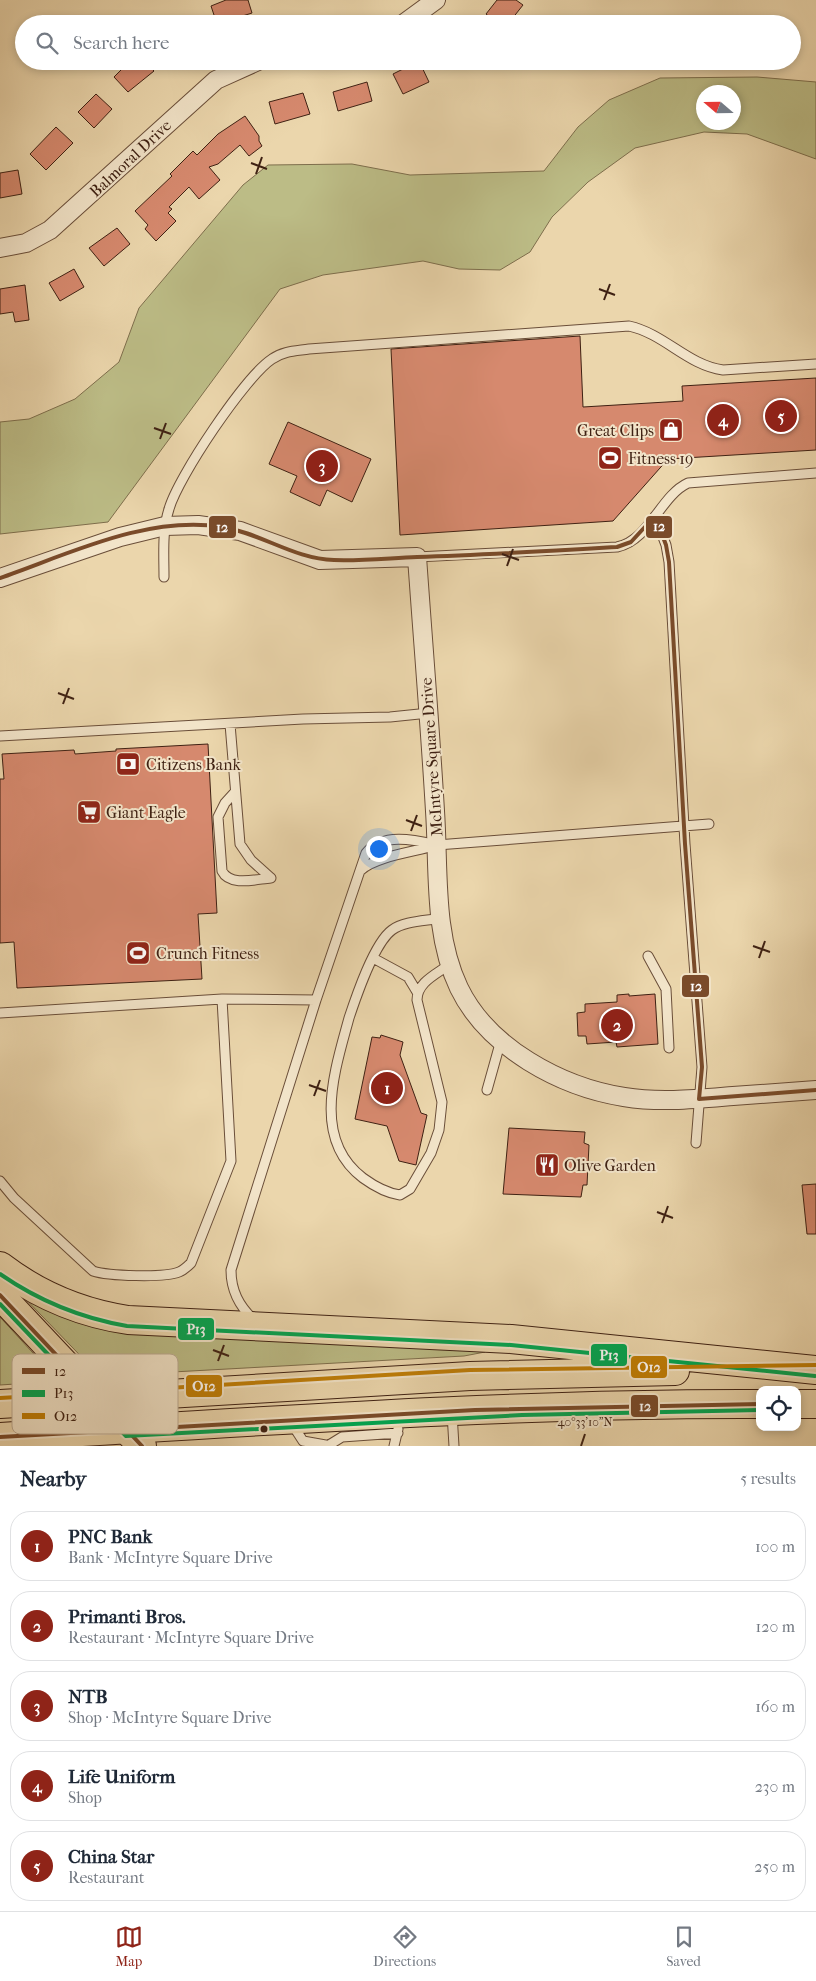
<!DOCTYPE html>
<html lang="en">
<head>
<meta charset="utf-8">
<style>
  :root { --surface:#fff; --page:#f6f6f7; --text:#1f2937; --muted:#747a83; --line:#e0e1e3; --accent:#8f2418 }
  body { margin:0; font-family:"IM FELL French Canon",serif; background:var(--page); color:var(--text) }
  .controls { position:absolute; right:15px; bottom:15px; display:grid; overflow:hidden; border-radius:10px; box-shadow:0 2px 8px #0003 }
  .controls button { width:45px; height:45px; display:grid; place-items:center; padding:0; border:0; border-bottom:1px solid var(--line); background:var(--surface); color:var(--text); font:25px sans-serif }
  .compass { position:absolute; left:696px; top:85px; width:45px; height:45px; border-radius:50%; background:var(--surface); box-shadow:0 2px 8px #0003; rotate:290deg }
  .you { position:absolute; left:378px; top:848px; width:18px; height:18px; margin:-12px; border:4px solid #fff; border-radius:50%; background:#1a73e8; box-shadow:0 0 0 8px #1a73e833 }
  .badge { display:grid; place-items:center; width:32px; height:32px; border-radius:50%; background:var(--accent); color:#fff; font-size:16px; font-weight:700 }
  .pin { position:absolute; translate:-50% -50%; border:2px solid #fff; box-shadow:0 1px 5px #0006 }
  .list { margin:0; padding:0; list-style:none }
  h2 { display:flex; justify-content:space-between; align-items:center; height:65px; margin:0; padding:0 20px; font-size:21px }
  h2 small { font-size:16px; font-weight:400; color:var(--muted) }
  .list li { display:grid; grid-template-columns:32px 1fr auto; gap:15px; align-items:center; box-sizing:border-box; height:70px; margin:0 10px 10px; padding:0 10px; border:1px solid var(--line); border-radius:20px }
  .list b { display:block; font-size:19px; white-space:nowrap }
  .list p { margin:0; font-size:16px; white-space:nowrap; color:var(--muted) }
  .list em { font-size:16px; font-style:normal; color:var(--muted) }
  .icon { flex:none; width:28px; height:28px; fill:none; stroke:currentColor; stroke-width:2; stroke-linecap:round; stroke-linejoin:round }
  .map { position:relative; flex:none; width:816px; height:1446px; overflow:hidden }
  .search { position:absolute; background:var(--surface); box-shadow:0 2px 8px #0003; left:15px; right:15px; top:15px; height:55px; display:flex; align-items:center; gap:12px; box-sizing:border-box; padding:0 18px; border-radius:28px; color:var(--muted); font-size:19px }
  .sheet { height:465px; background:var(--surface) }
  nav { display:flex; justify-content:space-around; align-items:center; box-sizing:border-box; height:70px; border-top:1px solid var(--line); background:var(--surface); font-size:14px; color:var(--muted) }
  nav a { display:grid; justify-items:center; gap:2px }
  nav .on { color:var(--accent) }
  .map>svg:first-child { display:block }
  .green { fill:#bcbc86; stroke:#7e6e4c; fill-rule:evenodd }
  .building { fill:#d6896e; stroke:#3f2113 }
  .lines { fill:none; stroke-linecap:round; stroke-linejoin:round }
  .service-casing { stroke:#6a4e39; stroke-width:11 }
  .minor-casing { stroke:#6a4e39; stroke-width:20 }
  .primary-casing { stroke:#3f2113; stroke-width:30 }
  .trunk-casing { stroke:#3f2113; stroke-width:30 }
  .service { stroke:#f2e4c9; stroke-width:9 }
  .minor { stroke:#f2e4c9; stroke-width:18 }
  .primary { stroke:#ebd6ac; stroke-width:28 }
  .trunk { stroke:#ebd6ac; stroke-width:28 }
  .bus-1-casing { stroke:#f2e4c9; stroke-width:8 }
  .bus-2-casing { stroke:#f2e4c9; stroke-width:8 }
  .bus-3-casing { stroke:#f2e4c9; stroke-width:8 }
  .bus-1 { stroke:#7a4b2a; stroke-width:4 }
  .bus-2 { stroke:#00a651; stroke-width:4 }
  .bus-3 { stroke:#c07e06; stroke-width:4 }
  .ticks { fill:none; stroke:#3f2113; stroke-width:2 }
  .bus-dot { fill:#3f2113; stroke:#f2e4c9; stroke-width:2 }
  .labels { text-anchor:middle; stroke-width:4; stroke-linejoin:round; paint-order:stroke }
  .street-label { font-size:16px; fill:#3f2113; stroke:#f2e4c9 }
  .poi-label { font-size:16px; fill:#3f2113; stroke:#f2e4c9; text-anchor:start }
  .key { fill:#f2e4c9; stroke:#bcaa92; stroke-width:1 }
  .key-label { font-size:14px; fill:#3f2113 }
  .ticks-label { font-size:12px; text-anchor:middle; fill:#3f2113; stroke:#f2e4c9; stroke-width:4; stroke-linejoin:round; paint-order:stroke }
  .line-badge { stroke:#f2e4c9; stroke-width:2 }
  .badge-label { font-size:14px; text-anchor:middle; font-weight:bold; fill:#fff }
</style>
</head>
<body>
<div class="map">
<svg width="816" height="1446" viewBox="0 0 816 1446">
  <rect width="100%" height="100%" fill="#ebd6ac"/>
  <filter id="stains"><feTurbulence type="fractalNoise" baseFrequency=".004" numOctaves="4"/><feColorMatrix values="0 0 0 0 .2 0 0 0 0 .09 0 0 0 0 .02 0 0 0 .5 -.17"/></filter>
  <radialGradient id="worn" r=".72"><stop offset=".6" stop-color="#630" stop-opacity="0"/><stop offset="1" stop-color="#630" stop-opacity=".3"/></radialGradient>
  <path class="green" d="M 757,77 L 816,82 L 816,159 L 747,134 L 704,132 L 635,148 L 588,182 L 552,217 L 530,252 L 500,270 L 459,269 L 423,261 L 323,275 L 280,289 L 108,522 L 0,534 L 0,422 L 29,419 L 75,399 L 119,362 L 139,308 L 243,185 L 268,165 L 352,164 L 410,175 L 544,171 L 578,127 L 609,100 L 660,78 ZM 704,92 L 734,92 L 734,122 L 704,122 Z
    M 13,1286 L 43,1304 L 480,1348 L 485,1352 L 464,1356 L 100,1376 Z
    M 0,1317 L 53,1375 L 46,1382 L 0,1385 Z"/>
  <path class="building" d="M 226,0 L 248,0 L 252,13 L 217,24 L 211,6 Z
    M 497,0 L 516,0 L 523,5 L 508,24 L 498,24 L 486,14 Z
    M 130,61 L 144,61 L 154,71 L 128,92 L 114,77 Z
    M 419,61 L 429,82 L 403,94 L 393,74 Z
    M 367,82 L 372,101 L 338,111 L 333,92 Z
    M 303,93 L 310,114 L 275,124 L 269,102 Z
    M 96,94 L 112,109 L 94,128 L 78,112 Z
    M 245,116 L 259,136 L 259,141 L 262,146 L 249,156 L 240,145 L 218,164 L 209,167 L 220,180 L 199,199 L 189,187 L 169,207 L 172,209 L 168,213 L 176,221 L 156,241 L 145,229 L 148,225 L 135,211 L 172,176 L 170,174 L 193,151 L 197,155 L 218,134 Z
    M 56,127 L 73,143 L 46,170 L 30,154 Z
    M 18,170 L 22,194 L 0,198 L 0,173 Z
    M 117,228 L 130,244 L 104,266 L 89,248 Z
    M 74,269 L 84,287 L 60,301 L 49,283 Z
    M 25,285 L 29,320 L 15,322 L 13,312 L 0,314 L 0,289 Z
    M 580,336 L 583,407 L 683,401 L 682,386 L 816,378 L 816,450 L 668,459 L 613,521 L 400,535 L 391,349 Z
    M 288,422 L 371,459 L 352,502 L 327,490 L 320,506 L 290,492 L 297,476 L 269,464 Z
    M 208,744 L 217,913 L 198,914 L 202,979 L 17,988 L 14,942 L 0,943 L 0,779 L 4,779 L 2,754 L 74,750 L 75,754 L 116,751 L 116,749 Z
    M 629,994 L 629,996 L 655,994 L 658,1044 L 617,1047 L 616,1042 L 587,1044 L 586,1036 L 578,1036 L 577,1013 L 585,1012 L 585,1004 L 617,1002 L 617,995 Z
    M 381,1035 L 403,1042 L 400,1055 L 421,1113 L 427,1115 L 416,1165 L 399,1161 L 387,1126 L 355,1119 L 372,1037 L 380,1038 Z
    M 509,1128 L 585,1132 L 584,1143 L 589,1145 L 587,1185 L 583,1185 L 581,1197 L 503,1194 Z
    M 816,1184 L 816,1234 L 807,1234 L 802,1185 Z"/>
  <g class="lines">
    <defs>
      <path id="service" d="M 655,516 L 666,545 L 669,562 L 685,844 L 702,1067 L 696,1143
        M 417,557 L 617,547 C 650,540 660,496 688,483 L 816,473
        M 164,577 C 164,555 162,531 169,509 C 178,477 245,377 272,359 C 283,351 296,351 309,349 L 629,326 C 665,334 687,365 723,370 L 816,364
        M 230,724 L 240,844 L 251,860 L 271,878
        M 0,736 L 303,719 L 390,717 L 429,713
        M 235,792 L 225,803 L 218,817 L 222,871 C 230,887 257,879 271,878
        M 361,870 C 377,856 415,852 437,845 L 709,824
        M 441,918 C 426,921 404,921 392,930 C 374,943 356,997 349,1018 C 335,1070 311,1139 363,1178 C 374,1186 386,1193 400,1195 L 410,1189 L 431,1153 L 439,1130 L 442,1102 L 417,1000 C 417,982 437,974 450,964
        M 648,956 L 666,989 L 669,1048
        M 373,958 L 408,977 L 417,992
        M 0,1013 L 222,999 L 316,1000
        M 487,1090 L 501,1040
        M 0,1181 L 14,1198 L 93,1271 C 108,1276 164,1278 179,1272 C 184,1270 187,1267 191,1263 L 231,1161 L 222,999
        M 254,1320 C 239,1306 231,1291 231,1270 L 316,1000 L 366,853 C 383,832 415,840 437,845
        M 452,1413 L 454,1446
        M 292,1424 L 303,1441 L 331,1446
        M 329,1445 L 342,1437 L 398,1433
        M 394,1446 L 398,1429"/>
      <path id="minor" d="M 403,24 L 436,0
        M 0,248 L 26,243 L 50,230 L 216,80 L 258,61
        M 0,578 L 120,537 L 165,526 L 198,525 L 240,531 L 320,560 L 417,557 C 423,642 430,726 435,811 C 439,869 433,934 459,988 C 488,1048 561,1087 624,1097 C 660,1103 697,1099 733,1096 C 760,1094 788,1092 816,1090"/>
      <path id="primary" d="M 0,1295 L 142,1446"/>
      <path id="trunk" d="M 0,1266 C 38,1295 81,1313 128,1320 L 511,1339 L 816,1370
        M 0,1404 L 470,1376 L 675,1371
        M 797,1404 L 816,1404
        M 0,1437 C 253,1422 506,1403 760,1404"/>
    </defs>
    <use href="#service" class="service-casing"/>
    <use href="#minor" class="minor-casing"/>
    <use href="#primary" class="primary-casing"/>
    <use href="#trunk" class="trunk-casing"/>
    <use href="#service" class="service"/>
    <use href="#minor" class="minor"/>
    <use href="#primary" class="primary"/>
    <use href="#trunk" class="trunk"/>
    <defs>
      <path id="bus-1" d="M 0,578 C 69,554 147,515 222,527 C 261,533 294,559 334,560 C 362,561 390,558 417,557 C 484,555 550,551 617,547 L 631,542 L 655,516 L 666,545 L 669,562 L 685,844 L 702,1067 L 699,1099 L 816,1090
        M 0,1295 L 142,1446
        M 0,1437 L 475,1410 L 760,1404"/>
      <path id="bus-2" d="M 0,1274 C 39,1301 80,1318 127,1326 L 511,1345 L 815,1376
        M 0,1304 L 126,1436 L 522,1415 L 760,1410"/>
      <path id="bus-3" d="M 0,1398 L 470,1370 L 816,1365"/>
    </defs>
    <use href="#bus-1" class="bus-1-casing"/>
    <use href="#bus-2" class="bus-2-casing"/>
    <use href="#bus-3" class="bus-3-casing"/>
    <use href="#bus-1" class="bus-1"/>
    <use href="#bus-2" class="bus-2"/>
    <use href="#bus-3" class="bus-3"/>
  </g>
  <path class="ticks" d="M 251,163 L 267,169M 256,174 L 262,157M 599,289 L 615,295M 604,300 L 610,284M 154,428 L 171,434M 160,439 L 166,423M 502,554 L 519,560M 507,566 L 513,549M 58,693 L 74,699M 63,704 L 69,688M 406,820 L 422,826M 411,831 L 417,815M 753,946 L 770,952M 759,958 L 765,941M 309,1085 L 326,1091M 314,1096 L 320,1080M 657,1212 L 673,1218M 662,1223 L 668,1206M 213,1350 L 229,1356M 218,1361 L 224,1345M 581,1446 L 585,1434"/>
  <defs>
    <symbol id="shop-square" viewBox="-11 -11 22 22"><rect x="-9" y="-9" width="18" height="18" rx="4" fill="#8f2418" stroke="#f2e4c9"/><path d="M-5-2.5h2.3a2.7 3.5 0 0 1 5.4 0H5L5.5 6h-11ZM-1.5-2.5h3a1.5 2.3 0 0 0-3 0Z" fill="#fff"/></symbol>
    <symbol id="stadium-square" viewBox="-11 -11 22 22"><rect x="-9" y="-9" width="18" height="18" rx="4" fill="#8f2418" stroke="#f2e4c9"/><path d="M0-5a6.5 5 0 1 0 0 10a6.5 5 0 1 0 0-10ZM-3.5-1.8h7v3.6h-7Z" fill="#fff"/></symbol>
    <symbol id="bank-square" viewBox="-11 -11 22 22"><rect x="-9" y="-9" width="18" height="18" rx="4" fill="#8f2418" stroke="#f2e4c9"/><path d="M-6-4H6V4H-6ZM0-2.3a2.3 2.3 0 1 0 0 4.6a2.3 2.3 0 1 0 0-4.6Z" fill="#fff"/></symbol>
    <symbol id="supermarket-square" viewBox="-11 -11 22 22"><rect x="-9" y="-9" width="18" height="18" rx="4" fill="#8f2418" stroke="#f2e4c9"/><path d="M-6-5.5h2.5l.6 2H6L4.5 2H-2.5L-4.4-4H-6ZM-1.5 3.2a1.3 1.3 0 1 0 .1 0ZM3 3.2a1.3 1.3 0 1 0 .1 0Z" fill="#fff"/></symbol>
    <symbol id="restaurant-square" viewBox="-11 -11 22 22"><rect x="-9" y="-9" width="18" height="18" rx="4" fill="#8f2418" stroke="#f2e4c9"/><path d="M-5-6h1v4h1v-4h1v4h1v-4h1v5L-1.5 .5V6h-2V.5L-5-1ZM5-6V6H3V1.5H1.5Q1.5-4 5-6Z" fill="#fff"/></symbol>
  </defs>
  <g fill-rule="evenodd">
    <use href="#shop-square" x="657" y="416" width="28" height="28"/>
    <use href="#stadium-square" x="596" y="444" width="28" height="28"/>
    <use href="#bank-square" x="114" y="750" width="28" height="28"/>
    <use href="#supermarket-square" x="75" y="798" width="28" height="28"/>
    <use href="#stadium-square" x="124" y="939" width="28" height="28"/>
    <use href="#restaurant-square" x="533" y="1151" width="28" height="28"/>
  </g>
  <circle class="bus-dot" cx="264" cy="1429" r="4.5"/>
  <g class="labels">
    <g class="street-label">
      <text transform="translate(130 158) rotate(-43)" y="6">Balmoral Drive</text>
      <text transform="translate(431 757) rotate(-94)" y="6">McIntyre Square Drive</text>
    </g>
    <g class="poi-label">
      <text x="654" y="436" text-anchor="end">Great Clips</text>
      <text x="628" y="464">Fitness 19</text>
      <text x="146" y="770">Citizens Bank</text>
      <text x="106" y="818">Giant Eagle</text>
      <text x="156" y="959">Crunch Fitness</text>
      <text x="564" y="1171">Olive Garden</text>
    </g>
  </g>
  <rect x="12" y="1354" width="166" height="80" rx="8" class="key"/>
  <rect x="22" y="1368" width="23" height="6" fill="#7a4b2a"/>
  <rect x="22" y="1390" width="23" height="7" fill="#00a651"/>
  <rect x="22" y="1413" width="23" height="6" fill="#c07e06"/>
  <g class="key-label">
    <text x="54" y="1376">12</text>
    <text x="54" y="1398">P13</text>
    <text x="54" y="1421">O12</text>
  </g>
  <g class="ticks-label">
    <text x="585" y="1426">40°33'10"N</text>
  </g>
  <g class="line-badge">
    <rect x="645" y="515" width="28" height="24" rx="5" fill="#7a4b2a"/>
    <rect x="208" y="515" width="29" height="24" rx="5" fill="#7a4b2a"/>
    <rect x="681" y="974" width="29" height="24" rx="5" fill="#7a4b2a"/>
    <rect x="177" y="1317" width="38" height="24" rx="5" fill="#00a651"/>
    <rect x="590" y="1343" width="38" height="24" rx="5" fill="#00a651"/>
    <rect x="630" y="1355" width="38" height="24" rx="5" fill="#c07e06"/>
    <rect x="185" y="1374" width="38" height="24" rx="5" fill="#c07e06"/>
    <rect x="630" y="1394" width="29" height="24" rx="5" fill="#7a4b2a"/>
  </g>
  <g class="badge-label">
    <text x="659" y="531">12</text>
    <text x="222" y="532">12</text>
    <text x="696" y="991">12</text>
    <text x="196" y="1334">P13</text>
    <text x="609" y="1360">P13</text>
    <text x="649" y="1372">O12</text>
    <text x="204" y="1391">O12</text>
    <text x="645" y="1411">12</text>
  </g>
  <rect width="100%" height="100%" filter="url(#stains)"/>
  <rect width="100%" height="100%" fill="url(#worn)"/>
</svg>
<div class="controls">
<button><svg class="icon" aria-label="locate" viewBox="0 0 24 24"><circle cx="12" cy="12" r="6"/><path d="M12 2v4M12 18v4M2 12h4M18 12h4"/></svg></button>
</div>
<svg class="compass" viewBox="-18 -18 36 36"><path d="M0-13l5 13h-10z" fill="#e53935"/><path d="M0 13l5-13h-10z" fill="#747a83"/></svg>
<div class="you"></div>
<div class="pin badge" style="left:387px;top:1088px">1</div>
<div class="pin badge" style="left:617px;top:1025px">2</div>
<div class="pin badge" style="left:322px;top:466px">3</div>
<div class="pin badge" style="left:723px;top:420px">4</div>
<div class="pin badge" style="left:781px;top:416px">5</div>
<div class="search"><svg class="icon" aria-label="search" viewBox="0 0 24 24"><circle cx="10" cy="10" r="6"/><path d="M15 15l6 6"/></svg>Search here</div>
</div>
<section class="sheet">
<h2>Nearby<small>5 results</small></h2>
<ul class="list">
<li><span class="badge">1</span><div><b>PNC Bank</b><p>Bank · McIntyre Square Drive</p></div><em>100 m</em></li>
<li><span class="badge">2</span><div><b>Primanti Bros.</b><p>Restaurant · McIntyre Square Drive</p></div><em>120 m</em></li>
<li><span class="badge">3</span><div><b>NTB</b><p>Shop · McIntyre Square Drive</p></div><em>160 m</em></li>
<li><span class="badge">4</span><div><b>Life Uniform</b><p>Shop</p></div><em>230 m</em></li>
<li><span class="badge">5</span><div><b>China Star</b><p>Restaurant</p></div><em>250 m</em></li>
</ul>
</section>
<nav>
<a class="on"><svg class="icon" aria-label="map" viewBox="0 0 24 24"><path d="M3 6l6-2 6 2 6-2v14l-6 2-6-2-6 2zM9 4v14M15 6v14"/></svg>Map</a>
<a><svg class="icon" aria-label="directions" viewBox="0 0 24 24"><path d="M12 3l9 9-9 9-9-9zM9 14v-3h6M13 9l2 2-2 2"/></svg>Directions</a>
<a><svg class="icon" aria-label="saved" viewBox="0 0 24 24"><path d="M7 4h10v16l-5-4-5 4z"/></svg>Saved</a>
</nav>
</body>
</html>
